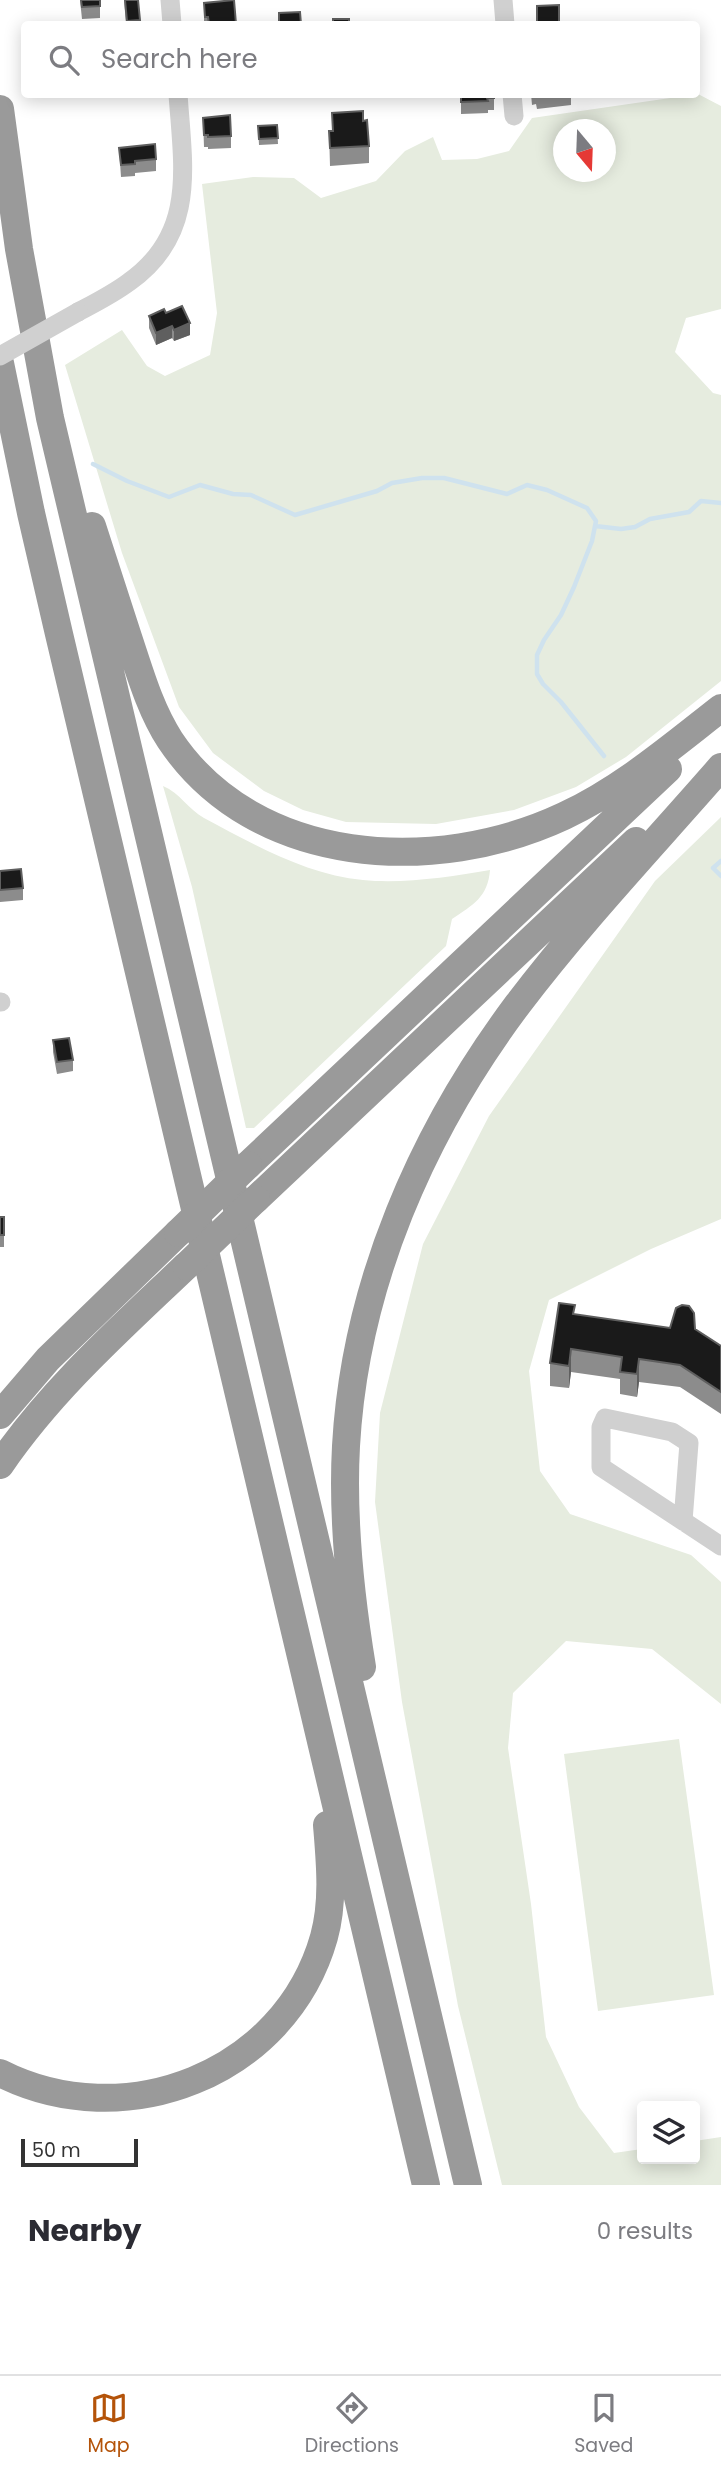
<!DOCTYPE html>
<html lang="en">
<head>
<meta charset="utf-8">
<style>
  :root { --surface:#fff; --page:#f2f2f3; --text:#2b2b33; --muted:#7c7c81; --line:#e1e1e2; --accent:#b45309 }
  body { margin:0; font-family:Poppins,sans-serif; background:var(--page); color:var(--text) }
  .controls { position:absolute; right:21px; bottom:21px; display:grid; overflow:hidden; border-radius:7px; box-shadow:0 4px 18px #0003 }
  .controls button { width:63px; height:63px; display:grid; place-items:center; padding:0; border:0; border-bottom:2px solid var(--line); background:var(--surface); color:var(--text); font:35px sans-serif }
  .compass { position:absolute; left:553px; top:119px; width:63px; height:63px; border-radius:50%; background:var(--surface); box-shadow:0 4px 18px #0003; rotate:161deg }
  .scale { position:absolute; left:21px; bottom:18px; width:117px; box-sizing:border-box; padding-left:7px; border:4px solid #333; border-top:0; font-size:19px; line-height:24px; white-space:nowrap; color:#333; -webkit-text-stroke:5px #fff; paint-order:stroke }
  .list { margin:0; padding:0; list-style:none }
  h2 { display:flex; justify-content:space-between; align-items:center; height:91px; margin:0; padding:0 28px; font-size:30px }
  h2 small { font-size:23px; font-weight:400; color:var(--muted) }
  .icon { flex:none; width:38px; height:38px; fill:none; stroke:currentColor; stroke-width:2; stroke-linecap:round; stroke-linejoin:round }
  .map { position:relative; flex:none; width:721px; height:2185px; overflow:hidden }
  .search { position:absolute; background:var(--surface); box-shadow:0 4px 18px #0003; left:21px; right:21px; top:21px; height:77px; display:flex; align-items:center; gap:18px; box-sizing:border-box; padding:0 24px; border-radius:7px; color:var(--muted); font-size:26px }
  .sheet { height:189px; background:var(--surface) }
  nav { display:flex; justify-content:space-around; align-items:center; box-sizing:border-box; height:98px; border-top:2px solid var(--line); background:var(--surface); font-size:19px; color:var(--muted) }
  nav a { display:grid; justify-items:center; gap:4px }
  nav .on { color:var(--accent) }
  .map>svg:first-child { display:block }
  .green { fill:#e6ecdf; fill-rule:evenodd }
  .lines { fill:none; stroke-linecap:round; stroke-linejoin:round }
  .stream { stroke:#cfe2ee; stroke-width:4.5 }
  .minor { stroke:#d0d0d0; stroke-width:19 }
  .highway { stroke:#9a9a9a; stroke-width:28 }
  .minor-bridge { stroke:#d0d0d0; stroke-width:19 }
  .highway-bridge { stroke:#9a9a9a; stroke-width:28 }
  .wall { fill:#8c8c8c }
  .shaded-wall { fill:#5f5f5f }
  .building { fill:#1a1a1a; stroke:#5f5f5f; stroke-width:2 }
</style>
</head>
<body>
<div class="map">
<svg width="721" height="2185" viewBox="0 0 721 2185">
  <rect width="100%" height="100%" fill="#fff"/>
  <path class="green" d="M 698,94 L 721,106 L 721,309 L 686,318 L 675,352 L 713,393 L 721,395 L 721,681 L 626,757 L 576,787 L 514,810 L 436,824 L 346,822 L 303,810 L 264,791 L 213,753 L 179,707 L 122,553 L 65,365 L 122,330 L 147,366 L 165,376 L 210,355 L 217,313 L 202,184 L 253,177 L 294,178 L 321,198 L 376,181 L 405,151 L 433,137 L 442,160 L 477,159 L 509,151 L 532,118 ZM 564,130 L 606,130 L 606,172 L 564,172 Z
    M 163,786 C 180,793 189,810 204,818 C 253,844 307,875 363,880 C 402,884 451,877 490,870 C 488,897 473,905 452,919 L 446,946 L 254,1128 L 246,1128 L 192,887 Z
    M 721,817 L 721,1219 L 651,1249 L 549,1300 L 529,1371 L 540,1471 L 570,1514 L 691,1555 L 721,1582 L 721,1704 L 652,1649 L 566,1641 L 513,1693 L 508,1748 L 531,1904 L 546,2037 L 579,2107 L 614,2153 L 642,2149 L 642,2159 L 695,2159 L 695,2141 L 721,2137 L 721,2185 L 502,2185 L 458,2006 L 402,1702 L 375,1502 L 380,1413 L 423,1244 L 489,1116 L 655,881 Z
    M 679,1739 L 714,1995 L 598,2011 L 564,1754 Z"/>
  <g class="lines">
    <path class="stream" d="M 93,464 L 127,481 L 169,497 L 200,485 L 233,494 L 251,495 L 295,515 L 377,491 L 392,483 L 422,478 L 444,478 L 507,494 L 527,485 L 547,490 L 587,508 L 596,521 L 592,541 L 574,587 L 561,615 L 544,640 L 537,655 L 537,674 L 543,684 L 561,702 L 604,756
      M 595,526 L 621,529 L 635,527 L 650,519 L 689,512 L 701,501 L 721,503
      M 721,861 L 713,868 L 721,876"/>
    <path class="minor" d="M 170,0 L 172,24
      M 503,0 L 505,24
      M 512,94 L 514,116
      M 78,312 C 95,303 113,294 129,282 C 197,234 183,167 178,94
      M 0,1002 L 1,1002
      M 683,1521 L 689,1443 L 672,1432 L 605,1418 L 601,1427 L 601,1467 L 721,1546"/>
    <path class="highway" d="M 0,109 L 19,249 L 50,418 L 468,2185
      M 0,363 L 31,513 L 59,634 L 426,2185
      M 92,526 C 104,563 116,600 128,637 C 140,673 150,709 170,740 C 255,867 436,876 564,816 C 622,789 671,747 721,708
      M 248,1165 L 668,769
      M 256,1199 L 636,841
      M 0,1415 L 48,1359 L 178,1233
      M 0,1465 C 52,1389 120,1329 186,1266
      M 362,1667 C 350,1594 342,1519 346,1446 C 355,1285 422,1132 518,1004 C 581,921 653,845 721,767
      M 0,2073 C 124,2136 285,2075 324,1937 C 334,1901 330,1862 327,1825"/>
    <path class="minor-bridge" d="M 0,356 L 78,312"/>
    <path class="highway-bridge" d="M 178,1233 L 248,1165
      M 186,1266 L 256,1199"/>
  </g>
  <path class="wall" d="M 80,0 L 100,0 L 100,18 L 82,19 Z
    M 124,0 L 138,0 L 140,24 L 126,24 Z
    M 204,3 L 236,24 L 204,24 Z
    M 461,94 L 494,94 L 494,110 L 488,110 L 488,113 L 461,114 Z
    M 531,94 L 571,94 L 571,105 L 537,109 L 536,104 L 532,105 Z
    M 332,113 L 363,121 L 369,146 L 369,163 L 330,166 L 329,131 L 332,131 Z
    M 203,118 L 231,136 L 231,148 L 208,149 L 208,147 L 204,147 Z
    M 277,125 L 278,144 L 259,145 L 258,126 Z
    M 119,148 L 156,159 L 156,171 L 135,173 L 135,176 L 121,177 Z
    M 166,313 L 190,335 L 174,341 L 172,338 L 156,345 L 149,328 L 149,316 Z
    M 0,871 L 23,888 L 23,900 L 0,902 Z
    M 53,1040 L 73,1060 L 73,1071 L 57,1074 L 53,1052 Z
    M 0,1217 L 4,1217 L 4,1247 L 0,1247 Z
    M 575,1315 L 670,1328 L 695,1329 L 721,1346 L 721,1414 L 680,1387 L 639,1382 L 637,1397 L 620,1394 L 620,1379 L 571,1372 L 569,1388 L 550,1386 L 550,1363 Z"/>
  <path class="shaded-wall" d="M 190,323 L 190,335 L 174,341 L 174,330 Z
    M 172,326 L 172,338 L 156,345 L 156,333 Z
    M 571,1349 L 571,1372 L 569,1388 L 569,1366 Z
    M 639,1359 L 639,1382 L 637,1397 L 637,1374 Z"/>
  <path class="building" d="M 81,0 L 100,0 L 100,6 L 82,7 Z
    M 125,0 L 138,0 L 140,20 L 127,21 Z
    M 234,0 L 236,24 L 209,24 L 208,17 L 205,17 L 204,3 Z
    M 559,5 L 559,24 L 537,24 L 537,6 Z
    M 300,12 L 301,24 L 279,24 L 279,13 Z
    M 333,19 L 349,19 L 349,24 L 333,24 Z
    M 461,94 L 494,94 L 494,98 L 487,98 L 488,101 L 461,102 Z
    M 536,94 L 562,94 L 537,97 Z
    M 363,111 L 363,121 L 367,120 L 369,146 L 330,148 L 329,131 L 333,131 L 332,113 Z
    M 230,115 L 231,136 L 208,137 L 208,135 L 204,135 L 203,118 Z
    M 277,125 L 278,138 L 259,139 L 258,126 Z
    M 155,144 L 156,159 L 135,161 L 135,164 L 121,165 L 119,148 Z
    M 182,306 L 190,323 L 174,330 L 172,326 L 156,333 L 149,316 L 164,309 L 166,313 Z
    M 21,869 L 23,888 L 0,890 L 0,871 Z
    M 69,1038 L 73,1060 L 57,1062 L 53,1040 Z
    M 0,1217 L 4,1217 L 4,1235 L 0,1235 Z
    M 559,1303 L 575,1305 L 573,1314 L 670,1328 L 676,1308 L 682,1305 L 689,1306 L 694,1313 L 695,1329 L 721,1346 L 721,1392 L 680,1365 L 639,1359 L 637,1374 L 620,1372 L 622,1357 L 571,1349 L 569,1366 L 550,1363 Z"/>
</svg>
<div class="controls">
<button><svg class="icon" aria-label="layers" viewBox="0 0 24 24"><path d="M12 4l9 5-9 5-9-5zM3 14l9 5 9-5"/></svg></button>
</div>
<svg class="compass" viewBox="-18 -18 36 36"><path d="M0-13l5 13h-10z" fill="#e53935"/><path d="M0 13l5-13h-10z" fill="#7c7c81"/></svg>
<div class="scale">50 m</div>
<div class="search"><svg class="icon" aria-label="search" viewBox="0 0 24 24"><circle cx="10" cy="10" r="6"/><path d="M15 15l6 6"/></svg>Search here</div>
</div>
<section class="sheet">
<h2>Nearby<small>0 results</small></h2>
<ul class="list">
</ul>
</section>
<nav>
<a class="on"><svg class="icon" aria-label="map" viewBox="0 0 24 24"><path d="M3 6l6-2 6 2 6-2v14l-6 2-6-2-6 2zM9 4v14M15 6v14"/></svg>Map</a>
<a><svg class="icon" aria-label="directions" viewBox="0 0 24 24"><path d="M12 3l9 9-9 9-9-9zM9 14v-3h6M13 9l2 2-2 2"/></svg>Directions</a>
<a><svg class="icon" aria-label="saved" viewBox="0 0 24 24"><path d="M7 4h10v16l-5-4-5 4z"/></svg>Saved</a>
</nav>
</body>
</html>
